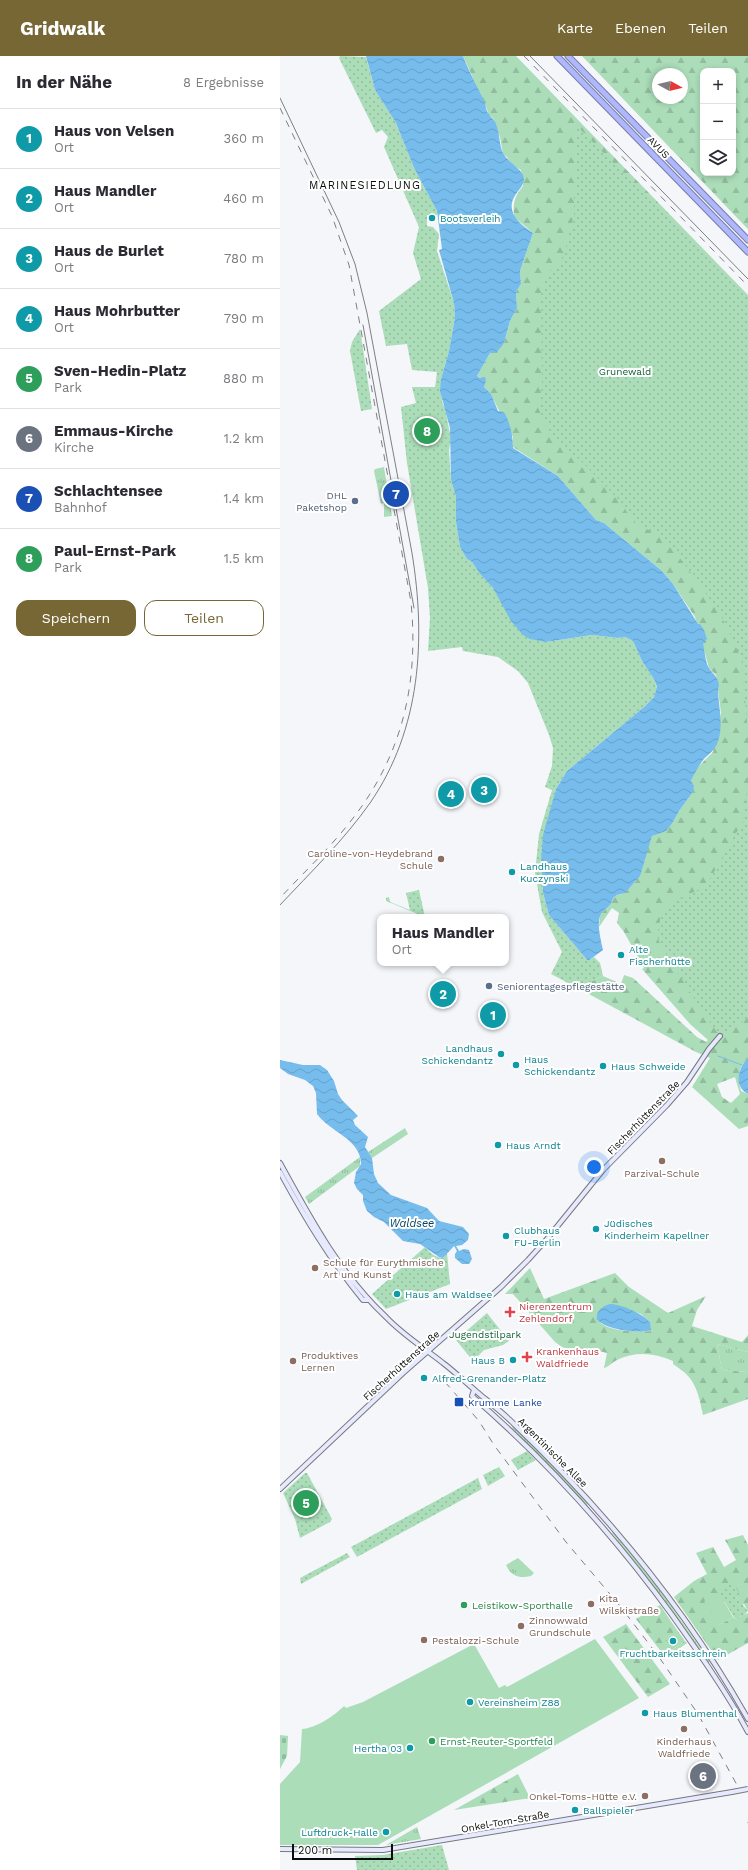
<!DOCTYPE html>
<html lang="de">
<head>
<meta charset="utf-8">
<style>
  :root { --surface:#fff; --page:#f2f2f3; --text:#2b2b33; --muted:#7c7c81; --line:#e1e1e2; --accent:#776735 }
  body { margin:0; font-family:"Work Sans",sans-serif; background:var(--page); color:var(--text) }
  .controls { position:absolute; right:12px; top:12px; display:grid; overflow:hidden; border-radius:8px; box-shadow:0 2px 6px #0003 }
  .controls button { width:36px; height:36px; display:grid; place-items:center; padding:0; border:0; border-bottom:1px solid var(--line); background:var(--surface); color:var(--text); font:20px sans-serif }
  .compass { position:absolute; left:372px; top:12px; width:36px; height:36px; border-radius:50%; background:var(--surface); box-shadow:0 2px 6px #0003; rotate:98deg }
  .scale { position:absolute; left:12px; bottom:10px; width:101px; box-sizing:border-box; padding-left:4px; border:2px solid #0b0c0d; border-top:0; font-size:11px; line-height:14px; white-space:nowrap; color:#0b0c0d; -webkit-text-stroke:3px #fff; paint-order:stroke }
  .you { position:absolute; left:314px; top:1111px; width:14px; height:14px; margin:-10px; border:3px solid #fff; border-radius:50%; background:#1a73e8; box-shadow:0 0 0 6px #1a73e833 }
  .badge { display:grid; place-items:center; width:26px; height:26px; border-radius:50%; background:var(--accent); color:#fff; font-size:13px; font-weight:700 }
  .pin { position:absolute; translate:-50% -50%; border:2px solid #fff; box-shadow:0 1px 4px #0006 }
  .popup { position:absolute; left:97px; top:858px; width:132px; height:52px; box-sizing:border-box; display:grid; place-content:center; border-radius:8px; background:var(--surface); filter:drop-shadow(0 1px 3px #0005); font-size:13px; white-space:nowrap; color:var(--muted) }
  .popup b { font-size:15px; color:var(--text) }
  .popup::after { content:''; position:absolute; left:50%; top:100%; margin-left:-8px; border:8px solid transparent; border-top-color:var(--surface) }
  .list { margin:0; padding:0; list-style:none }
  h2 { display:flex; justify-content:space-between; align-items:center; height:52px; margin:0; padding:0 16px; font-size:17px }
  h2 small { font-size:13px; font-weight:400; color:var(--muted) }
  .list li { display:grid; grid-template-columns:26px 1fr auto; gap:12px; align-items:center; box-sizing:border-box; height:60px; padding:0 16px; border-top:1px solid var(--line) }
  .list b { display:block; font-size:15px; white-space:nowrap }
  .list p { margin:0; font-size:13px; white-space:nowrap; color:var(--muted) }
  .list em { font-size:13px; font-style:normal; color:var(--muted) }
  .actions { display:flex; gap:8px; padding:12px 16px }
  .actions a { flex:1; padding:9px 0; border:1px solid var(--accent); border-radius:12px; text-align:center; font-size:14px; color:var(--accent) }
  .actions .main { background:var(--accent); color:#fff }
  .icon { flex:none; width:22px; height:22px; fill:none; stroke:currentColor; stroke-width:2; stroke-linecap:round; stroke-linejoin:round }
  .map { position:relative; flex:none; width:468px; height:1814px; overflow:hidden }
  header { display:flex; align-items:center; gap:24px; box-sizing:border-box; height:56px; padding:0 20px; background:var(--accent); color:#fff }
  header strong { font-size:19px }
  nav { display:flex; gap:22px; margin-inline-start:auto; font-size:14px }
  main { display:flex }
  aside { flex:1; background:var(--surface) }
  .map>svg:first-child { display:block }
  .grass { fill:url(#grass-tufts) }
  .forest { fill:url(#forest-firs); fill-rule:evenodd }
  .cemetery { fill:url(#cemetery-stones) }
  .park { fill:url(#park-dots) }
  .pitch { fill:#abddb9 }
  .water { fill:url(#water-waves) }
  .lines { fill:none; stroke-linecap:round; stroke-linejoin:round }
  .stream { stroke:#76bded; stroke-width:1 }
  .secondary-casing { stroke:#77797c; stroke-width:6 }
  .highway-casing { stroke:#767ca9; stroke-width:7 }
  .secondary { stroke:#e7eafe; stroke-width:4 }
  .highway { stroke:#b0b8fd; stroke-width:5 }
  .tram { stroke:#7e7f82; stroke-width:1 }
  .rail { stroke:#7e7f82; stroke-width:1; stroke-dasharray:7 7; stroke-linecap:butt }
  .secondary-bridge-casing { stroke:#77797c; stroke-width:6; stroke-linecap:butt }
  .secondary-bridge { stroke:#e7eafe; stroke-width:4 }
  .culture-dot { fill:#0f9aa8; stroke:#fff; stroke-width:1.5 }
  .service-dot { fill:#5c6f8a; stroke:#fff; stroke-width:1.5 }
  .education-dot { fill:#8d6e63; stroke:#fff; stroke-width:1.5 }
  .health-dot { fill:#e0444e; stroke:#fff; stroke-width:1.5 }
  .transit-dot { fill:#1a4fb4; stroke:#fff; stroke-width:1.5 }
  .leisure-dot { fill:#2e9e5b; stroke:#fff; stroke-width:1.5 }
  .labels { text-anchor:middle; stroke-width:4; stroke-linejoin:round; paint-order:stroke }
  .street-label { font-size:10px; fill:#0b0c0d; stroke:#fff }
  .culture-label { font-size:10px; fill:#0d838f; stroke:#fff; text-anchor:start }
  .park-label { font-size:10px; fill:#146337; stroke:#fff }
  .service-label { font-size:10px; fill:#4e5e75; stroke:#fff; text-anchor:end }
  .education-label { font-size:10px; fill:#785e54; stroke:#fff; text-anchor:start }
  .health-label { font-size:10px; fill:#be3a42; stroke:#fff; text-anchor:start }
  .transit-label { font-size:10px; fill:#164399; stroke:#fff; text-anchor:start }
  .leisure-label { font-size:10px; fill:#27864d; stroke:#fff; text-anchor:start }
  .neighbourhood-label { font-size:11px; letter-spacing:1px; fill:#0b0c0d; stroke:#fff }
  .water-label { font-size:11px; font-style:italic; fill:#074261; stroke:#fff }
</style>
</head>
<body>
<header>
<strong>Gridwalk</strong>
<nav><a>Karte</a><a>Ebenen</a><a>Teilen</a></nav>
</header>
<main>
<aside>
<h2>In der Nähe<small>8 Ergebnisse</small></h2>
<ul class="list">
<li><span class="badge" style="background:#0f9aa8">1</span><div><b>Haus von Velsen</b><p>Ort</p></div><em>360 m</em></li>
<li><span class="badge" style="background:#0f9aa8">2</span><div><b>Haus Mandler</b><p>Ort</p></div><em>460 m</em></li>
<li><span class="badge" style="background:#0f9aa8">3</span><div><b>Haus de Burlet</b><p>Ort</p></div><em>780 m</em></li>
<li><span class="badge" style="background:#0f9aa8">4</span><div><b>Haus Mohrbutter</b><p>Ort</p></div><em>790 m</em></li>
<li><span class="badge" style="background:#2e9e5b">5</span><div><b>Sven-Hedin-Platz</b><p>Park</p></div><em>880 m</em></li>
<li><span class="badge" style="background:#6b7280">6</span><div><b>Emmaus-Kirche</b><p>Kirche</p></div><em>1.2 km</em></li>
<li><span class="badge" style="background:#1a4fb4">7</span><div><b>Schlachtensee</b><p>Bahnhof</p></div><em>1.4 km</em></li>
<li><span class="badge" style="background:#2e9e5b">8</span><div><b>Paul-Ernst-Park</b><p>Park</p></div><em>1.5 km</em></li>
</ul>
<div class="actions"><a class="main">Speichern</a><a>Teilen</a></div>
</aside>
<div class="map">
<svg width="468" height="1814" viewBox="0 0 468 1814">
  <defs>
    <pattern id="grass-tufts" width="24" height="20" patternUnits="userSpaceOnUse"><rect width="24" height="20" fill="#abddb9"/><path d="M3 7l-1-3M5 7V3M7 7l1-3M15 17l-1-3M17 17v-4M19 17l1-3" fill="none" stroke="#92bc9e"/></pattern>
    <pattern id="forest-firs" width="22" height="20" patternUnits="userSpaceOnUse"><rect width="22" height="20" fill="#abddb9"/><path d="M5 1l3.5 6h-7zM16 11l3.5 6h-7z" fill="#92bc9e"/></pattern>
    <pattern id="cemetery-stones" width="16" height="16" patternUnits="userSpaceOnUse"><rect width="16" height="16" fill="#abddb9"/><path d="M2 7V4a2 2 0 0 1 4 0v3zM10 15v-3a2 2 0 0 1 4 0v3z" fill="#92bc9e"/></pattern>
    <pattern id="park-dots" width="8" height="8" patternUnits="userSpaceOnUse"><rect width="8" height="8" fill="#abddb9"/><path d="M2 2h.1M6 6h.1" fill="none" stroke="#92bc9e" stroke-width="1.8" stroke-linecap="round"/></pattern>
    <pattern id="water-waves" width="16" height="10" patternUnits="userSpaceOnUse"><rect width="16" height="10" fill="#76bded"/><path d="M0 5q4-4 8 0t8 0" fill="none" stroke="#65a1ca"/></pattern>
  </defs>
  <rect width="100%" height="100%" fill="#f4f6fa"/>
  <path class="grass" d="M 104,411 L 112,460 L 104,461 L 104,447 L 101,448 L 94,415 L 95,413 Z
    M 125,1072 L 128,1078 L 92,1102 L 88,1096 Z
    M 80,1101 L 80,1110 L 29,1148 L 25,1141 Z
    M 437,1288 L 468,1296 L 468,1316 L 442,1314 Z
    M 234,1370 L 309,1447 L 307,1449 L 232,1372 Z
    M 333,1476 L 379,1533 L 430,1606 L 428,1607 L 377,1535 L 332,1477 Z
    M 238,1502 L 254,1517 L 251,1520 C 239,1523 231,1520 226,1509 Z
    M 397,1574 L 405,1585 L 392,1594 L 384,1583 Z
    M 137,1771 L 141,1783 L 106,1789 Z"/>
  <path class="forest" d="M 183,0 L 236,0 L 468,239 L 468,1002 C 458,1012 457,1021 461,1035 L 468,1038 L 468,1070 L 459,1073 L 412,1031 L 430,1002 L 416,996 L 307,937 L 312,925 L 323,920 L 341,928 L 344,919 L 353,922 L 417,981 L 426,986 L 428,984 L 410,968 L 362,913 L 364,912 L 344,876 L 337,867 L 339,857 L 332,852 L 319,871 L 320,859 L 332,846 L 333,842 L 337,839 L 342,838 L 356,825 L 372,780 L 393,766 L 399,755 L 413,736 L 411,725 L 415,714 L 433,696 L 441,657 L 436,619 L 429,612 L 415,561 L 393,528 L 382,515 L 324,467 L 316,464 L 278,420 L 233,391 L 233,381 L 211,339 L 204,331 L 206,325 L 197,320 L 210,297 L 224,287 L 230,265 L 237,252 L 236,236 L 241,228 L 240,215 L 253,177 L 234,161 C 233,147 234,141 243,130 L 241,114 L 231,108 L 227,101 L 223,98 L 220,81 L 213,62 L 209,59 L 205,48 ZM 455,1021 L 460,1038 L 451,1047 L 442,1041 L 437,1028 Z
    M 302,0 L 468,0 L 468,173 L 463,168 ZM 423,15 L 453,15 L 453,117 L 423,117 ZM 378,18 L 402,18 L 402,42 L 378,42 Z
    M 250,1212 L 264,1243 L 335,1217 L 349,1231 L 388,1257 L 426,1240 L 417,1254 L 412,1270 L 462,1286 L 468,1279 L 468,1296 L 437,1288 L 442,1314 L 468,1316 L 468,1343 L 423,1359 C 420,1346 418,1331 408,1320 C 404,1315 398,1312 393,1308 L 393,1305 C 374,1297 356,1295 337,1304 C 332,1306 329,1311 324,1312 L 327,1297 L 311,1293 L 295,1295 L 282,1291 L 275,1286 L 233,1238 L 225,1238 ZM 344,1252 L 361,1258 L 369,1265 L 370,1275 C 355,1276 326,1276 317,1263 Z
    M 463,1479 L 468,1489 L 468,1555 L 464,1548 L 462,1549 L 456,1541 L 446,1533 L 439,1569 L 453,1561 L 455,1563 L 468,1557 L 468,1587 L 438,1604 L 394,1541 L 414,1525 L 427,1518 L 416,1497 L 433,1491 L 444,1511 L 456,1504 L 445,1484 Z
    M 380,1549 L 397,1574 L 385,1583 L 392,1594 L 405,1585 L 407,1587 L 386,1602 L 356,1563 Z
    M 346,1568 L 390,1628 L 368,1641 L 323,1581 Z
    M 238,1718 L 250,1742 L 174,1754 Z"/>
  <path class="cemetery" d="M 0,1679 L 8,1680 L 7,1700 L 0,1713 Z"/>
  <path class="park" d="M 60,0 L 86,1 L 95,34 L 116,67 L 134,112 L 157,155 L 157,159 L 147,159 L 147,170 L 153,171 L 159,178 L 157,195 L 174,247 L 175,261 L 169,295 L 161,323 L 162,346 L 165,352 L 171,383 L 169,394 L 171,424 L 176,441 L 176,466 L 180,491 L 187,503 L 192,506 L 200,518 L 213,532 L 222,546 L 266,586 L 312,579 L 338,582 L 345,581 L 353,585 L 362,605 L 374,623 L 377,632 L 374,641 L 364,651 L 287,715 L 276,733 L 273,745 L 261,806 L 263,837 L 269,859 L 308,905 L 314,901 L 320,907 L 323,920 L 312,925 L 307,937 L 271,918 L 282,896 L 262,856 L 255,817 L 259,778 L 272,734 L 265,731 L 272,710 L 273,692 L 269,679 L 248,627 L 238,615 L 218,601 L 183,595 L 182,591 L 148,595 L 150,562 L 148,532 L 127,407 L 121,351 L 136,347 L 132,331 L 155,331 L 157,316 L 132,314 L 127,288 L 106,290 L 99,255 L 141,223 L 133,197 L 139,171 L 104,91 L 108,81 L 102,74 L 96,77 L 59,2 Z
    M 296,69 L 468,243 L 468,678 L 462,607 L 456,589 L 439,556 L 394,494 L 379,479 L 356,468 L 334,439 L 304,408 L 272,380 L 258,352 L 262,329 L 261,239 L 265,223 L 271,213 L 278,209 L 282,202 L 285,195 L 294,159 L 294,138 L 296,135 Z
    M 80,273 L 92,353 L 81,355 L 70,295 L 72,286 Z
    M 468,726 L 468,962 L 440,980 L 422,955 L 381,890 L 377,880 L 381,859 L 397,844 L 426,830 L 463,765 Z
    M 139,834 L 145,861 L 106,845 L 106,842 L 109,841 L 110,846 L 130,854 L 126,837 Z
    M 145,1191 C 150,1197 155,1201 163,1202 L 167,1197 L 170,1228 L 106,1253 L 92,1238 Z
    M 207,1257 L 229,1285 L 223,1289 L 204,1294 L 193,1305 L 176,1284 Z
    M 247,1395 L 256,1404 L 238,1414 L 231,1404 Z
    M 219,1411 L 225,1420 L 208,1430 L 203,1419 Z
    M 25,1417 L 27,1417 L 52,1463 L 50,1466 L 20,1482 L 15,1463 L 3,1437 Z
    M 198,1422 L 202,1433 L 77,1501 L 71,1491 Z
    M 67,1497 L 70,1501 L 21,1528 L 20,1522 Z
    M 452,1526 L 460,1538 L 456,1541 L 468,1555 L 464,1559 L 455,1563 L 439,1537 L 446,1533 L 447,1529 Z
    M 162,1789 L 169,1814 L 77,1814 L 75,1800 L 103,1799 Z"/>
  <path class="pitch" d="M 439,1537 L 453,1561 L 439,1569 L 424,1545 Z
    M 315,1583 L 359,1642 L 98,1789 L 0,1789 L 0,1728 L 20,1706 L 22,1673 C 36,1672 54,1660 64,1650 L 66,1652 L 83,1646 L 194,1588 L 219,1632 L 225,1629 L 227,1631 Z"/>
  <path class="water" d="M 86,0 L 183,0 C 189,16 198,31 205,47 C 206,51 206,55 209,58 C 211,62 215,64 216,68 C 220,77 219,89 223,97 C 227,105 241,113 243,119 C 246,127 240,132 236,138 C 224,155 239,168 253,177 L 240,215 L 241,228 L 236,236 L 237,252 L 230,265 L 224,287 L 217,296 L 210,297 L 197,320 L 200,322 L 205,321 L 206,325 L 204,331 L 211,338 L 218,355 L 224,356 C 230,367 233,379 233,392 L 278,420 L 316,464 L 324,467 L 382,515 L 393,528 L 418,568 L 420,568 L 424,574 L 427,583 L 423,588 C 425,595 425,606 429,612 C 432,617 436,619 438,625 C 440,630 438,631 438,636 C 439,653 444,671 437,688 C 433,697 425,700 421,707 C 417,713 414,718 411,725 L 414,730 L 413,736 L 399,755 L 393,766 L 386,775 L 372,780 L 360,820 L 345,837 L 337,839 L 333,842 C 332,850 325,852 321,858 C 316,867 321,884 323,894 L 308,905 L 269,859 L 263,837 L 261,806 L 263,779 L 276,733 L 287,715 L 364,651 L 374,641 L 377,631 L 374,623 L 362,605 L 353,585 L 345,581 L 338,582 L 312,579 L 266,586 L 250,583 L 243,579 L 231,565 L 213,532 L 200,518 L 192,506 L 187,503 L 180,491 L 176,466 L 176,441 L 171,424 L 170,372 L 160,335 L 161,323 L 169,295 L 175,261 L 174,247 L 159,194 L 162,193 L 157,155 L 134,112 L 116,67 L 95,34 Z
    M 468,1002 L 468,1038 C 453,1030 458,1012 468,1002 Z
    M 0,1004 L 23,1009 L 40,1009 L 47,1014 L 54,1025 L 58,1038 L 62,1044 L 78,1060 L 73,1064 L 75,1069 L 88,1081 L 85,1091 L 92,1102 L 94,1118 L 98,1127 L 111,1139 L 147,1152 L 159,1165 L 183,1171 L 189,1178 L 188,1184 L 182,1189 L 176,1190 L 179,1195 L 184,1193 L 189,1194 L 192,1203 L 189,1208 L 182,1208 L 175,1202 L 175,1198 L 177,1195 L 174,1190 L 163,1202 L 159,1201 L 140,1188 L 123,1185 L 104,1166 L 94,1161 L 87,1155 L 83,1145 L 83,1139 L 77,1133 L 74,1127 L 76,1116 L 81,1108 C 81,1083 50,1076 37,1058 L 36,1037 L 33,1030 L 25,1024 L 8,1018 L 0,1012 Z
    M 330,1248 C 341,1248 363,1258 370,1266 L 371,1274 C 357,1278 328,1274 317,1264 C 315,1255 323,1250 330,1248 Z"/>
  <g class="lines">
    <path class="stream" d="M 438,1000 L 462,1009"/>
    <defs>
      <path id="secondary" d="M 0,1107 C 30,1162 60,1218 106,1261 C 123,1279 144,1292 163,1307 C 175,1316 185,1326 197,1336 C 209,1346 222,1356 233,1367 C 324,1454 406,1553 468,1663
        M 0,1116 C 25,1162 50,1204 83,1244 L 89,1244
        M 194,1334 L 192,1340 C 267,1405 333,1478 392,1559 C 419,1597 446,1635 468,1676
        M 0,1433 L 123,1317 L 221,1231 L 248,1204 L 267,1183 L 323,1114 L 387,1049 L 407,1026 L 429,993 L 440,980
        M 0,1793 L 103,1794 L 452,1736"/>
      <path id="highway" d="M 277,0 L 468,196
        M 288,0 L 468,184"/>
    </defs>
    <use href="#secondary" class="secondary-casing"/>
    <use href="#highway" class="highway-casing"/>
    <use href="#secondary" class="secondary"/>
    <use href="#highway" class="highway"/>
    <path class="tram" d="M 250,0 L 468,223
      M 0,42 L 59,166 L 75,208 L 87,257 L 132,497 C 146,583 141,673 90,747 C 64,784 31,816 0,849
      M 83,269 L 134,552"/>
    <path class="rail" d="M 244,0 L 468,230
      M 0,52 L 52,160 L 69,209 L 131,546 C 139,628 122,701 70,766 C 49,793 23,817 0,842
      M 165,1326 L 199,1365 L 214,1389 L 286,1486 L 340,1550 L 379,1601 L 418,1658 L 457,1729
      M 468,1766 L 468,1767"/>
    <defs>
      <path id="secondary-bridge" d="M 452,1736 L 468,1733"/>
    </defs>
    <use href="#secondary-bridge" class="secondary-bridge-casing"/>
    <use href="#secondary-bridge" class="secondary-bridge"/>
  </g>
  <g class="culture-dot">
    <circle cx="152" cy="162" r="4"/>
    <circle cx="232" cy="816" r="4"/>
    <circle cx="341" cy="899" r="4"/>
    <circle cx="221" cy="998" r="4"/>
    <circle cx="236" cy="1009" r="4"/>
    <circle cx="323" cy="1010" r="4"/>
    <circle cx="218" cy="1089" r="4"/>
    <circle cx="316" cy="1173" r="4"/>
    <circle cx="226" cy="1180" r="4"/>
    <circle cx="117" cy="1238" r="4"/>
    <circle cx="233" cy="1304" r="4"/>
    <circle cx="144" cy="1322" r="4"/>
    <circle cx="393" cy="1585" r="4"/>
    <circle cx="190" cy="1646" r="4"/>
    <circle cx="365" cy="1657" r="4"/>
    <circle cx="130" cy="1692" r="4"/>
    <circle cx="295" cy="1754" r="4"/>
    <circle cx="106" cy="1776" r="4"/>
  </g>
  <g class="service-dot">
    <circle cx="75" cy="445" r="4"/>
    <circle cx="209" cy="930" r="4"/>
  </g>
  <g class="education-dot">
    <circle cx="161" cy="803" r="4"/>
    <circle cx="382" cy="1105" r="4"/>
    <circle cx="35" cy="1212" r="4"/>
    <circle cx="13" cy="1305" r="4"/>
    <circle cx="311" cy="1548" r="4"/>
    <circle cx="241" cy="1570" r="4"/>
    <circle cx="144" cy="1584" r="4"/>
    <circle cx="404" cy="1673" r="4"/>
    <circle cx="365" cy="1740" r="4"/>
  </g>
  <g class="health-dot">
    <path d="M228 1250h4v4h4v4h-4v4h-4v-4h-4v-4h4z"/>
    <path d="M245 1295h4v4h4v4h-4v4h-4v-4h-4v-4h4z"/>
  </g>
  <rect class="transit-dot" x="174" y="1341" width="10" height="10" rx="2"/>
  <g class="leisure-dot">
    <circle cx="184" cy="1549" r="4"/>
    <circle cx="152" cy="1685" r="4"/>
  </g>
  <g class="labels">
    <g class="street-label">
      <text transform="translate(379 91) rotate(46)" y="4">AVUS</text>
      <text transform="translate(363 1061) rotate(-46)" y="4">Fischerhüttenstraße</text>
      <text transform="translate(121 1309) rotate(-42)" y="4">Fischerhüttenstraße</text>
      <text transform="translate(273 1396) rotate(45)" y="4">Argentinische Allee</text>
      <text transform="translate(225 1765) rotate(-10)" y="4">Onkel-Tom-Straße</text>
    </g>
    <g class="culture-label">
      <text x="160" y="166">Bootsverleih</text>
      <text x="240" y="814">Landhaus<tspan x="240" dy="12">Kuczynski</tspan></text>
      <text x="349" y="897">Alte<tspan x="349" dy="12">Fischerhütte</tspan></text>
      <text x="213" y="996" text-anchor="end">Landhaus<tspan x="213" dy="12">Schickendantz</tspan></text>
      <text x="244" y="1007">Haus<tspan x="244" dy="12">Schickendantz</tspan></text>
      <text x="331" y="1014">Haus Schweide</text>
      <text x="226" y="1093">Haus Arndt</text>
      <text x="324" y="1171">Jüdisches<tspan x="324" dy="12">Kinderheim Kapellner</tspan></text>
      <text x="234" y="1178">Clubhaus<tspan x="234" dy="12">FU-Berlin</tspan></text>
      <text x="125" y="1242">Haus am Waldsee</text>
      <text x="225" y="1308" text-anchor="end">Haus B</text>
      <text x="152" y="1326">Alfred-Grenander-Platz</text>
      <text x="393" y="1601" text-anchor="middle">Fruchtbarkeitsschrein</text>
      <text x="198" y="1650">Vereinsheim Z88</text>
      <text x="373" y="1661">Haus Blumenthal</text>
      <text x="122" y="1696" text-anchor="end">Hertha 03</text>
      <text x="303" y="1758">Ballspieler</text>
      <text x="98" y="1780" text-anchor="end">Luftdruck-Halle</text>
    </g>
    <g class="park-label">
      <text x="345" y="319">Grunewald</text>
      <text x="205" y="1282">Jugendstilpark</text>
    </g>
    <g class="service-label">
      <text x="67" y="443">DHL<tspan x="67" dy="12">Paketshop</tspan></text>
      <text x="217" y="934" text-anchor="start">Seniorentagespflegestätte</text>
    </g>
    <g class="education-label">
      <text x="153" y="801" text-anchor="end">Caroline-von-Heydebrand<tspan x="153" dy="12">Schule</tspan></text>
      <text x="382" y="1121" text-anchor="middle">Parzival-Schule</text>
      <text x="43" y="1210">Schule für Eurythmische<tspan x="43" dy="12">Art und Kunst</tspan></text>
      <text x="21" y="1303">Produktives<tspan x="21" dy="12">Lernen</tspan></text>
      <text x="319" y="1546">Kita<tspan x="319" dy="12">Wilskistraße</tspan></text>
      <text x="249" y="1568">Zinnowwald<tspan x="249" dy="12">Grundschule</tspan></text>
      <text x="152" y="1588">Pestalozzi-Schule</text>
      <text x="404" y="1689" text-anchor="middle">Kinderhaus<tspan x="404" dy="12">Waldfriede</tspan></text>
      <text x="357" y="1744" text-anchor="end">Onkel-Toms-Hütte e.V.</text>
    </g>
    <g class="health-label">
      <text x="239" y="1254">Nierenzentrum<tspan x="239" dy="12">Zehlendorf</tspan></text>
      <text x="256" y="1299">Krankenhaus<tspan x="256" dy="12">Waldfriede</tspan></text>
    </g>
    <g class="transit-label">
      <text x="188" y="1350">Krumme Lanke</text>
    </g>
    <g class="leisure-label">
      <text x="192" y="1553">Leistikow-Sporthalle</text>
      <text x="160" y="1689">Ernst-Reuter-Sportfeld</text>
    </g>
    <g class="neighbourhood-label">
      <text x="85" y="133">MARINESIEDLUNG</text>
    </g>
    <g class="water-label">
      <text x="132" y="1171">Waldsee</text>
    </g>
  </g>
</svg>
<div class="controls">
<button>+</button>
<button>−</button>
<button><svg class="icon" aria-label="layers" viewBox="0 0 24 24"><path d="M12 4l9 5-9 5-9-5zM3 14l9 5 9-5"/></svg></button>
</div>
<svg class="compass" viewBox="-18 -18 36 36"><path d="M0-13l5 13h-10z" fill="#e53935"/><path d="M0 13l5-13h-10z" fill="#7c7c81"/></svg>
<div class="scale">200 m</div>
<div class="you"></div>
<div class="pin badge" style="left:213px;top:959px;background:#0f9aa8">1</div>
<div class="pin badge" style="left:163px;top:938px;background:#0f9aa8">2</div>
<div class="popup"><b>Haus Mandler</b>Ort</div>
<div class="pin badge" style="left:204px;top:734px;background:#0f9aa8">3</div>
<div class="pin badge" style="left:171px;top:738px;background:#0f9aa8">4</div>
<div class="pin badge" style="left:26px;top:1447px;background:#2e9e5b">5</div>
<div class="pin badge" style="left:423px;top:1720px;background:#6b7280">6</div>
<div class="pin badge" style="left:116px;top:438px;background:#1a4fb4">7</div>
<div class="pin badge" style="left:147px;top:375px;background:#2e9e5b">8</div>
</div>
</main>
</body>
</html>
